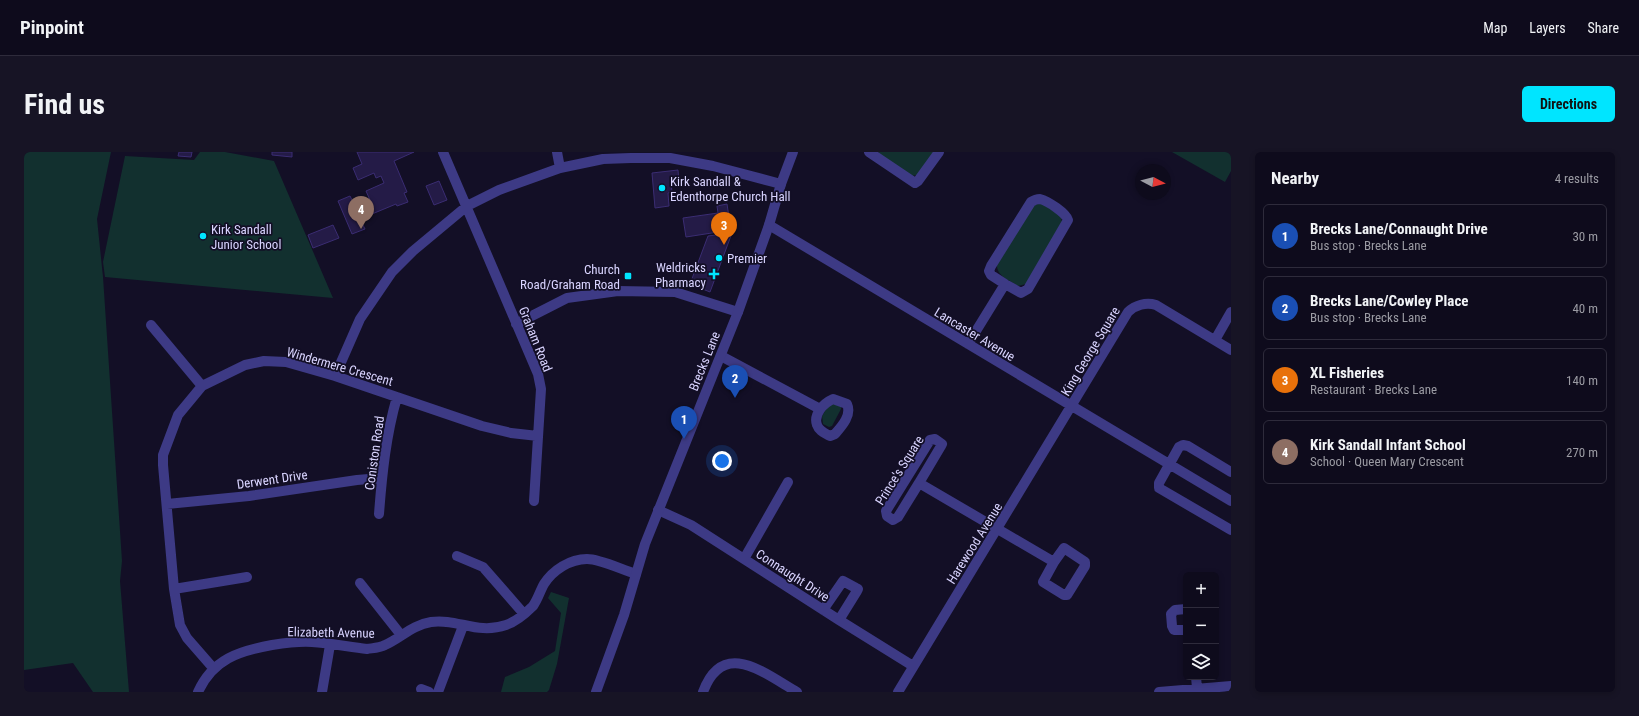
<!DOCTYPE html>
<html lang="en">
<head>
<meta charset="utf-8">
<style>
  :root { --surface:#0e0b1c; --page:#171425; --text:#f1f3f6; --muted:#9b9ba3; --line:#2e2b3b; --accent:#00e5ff }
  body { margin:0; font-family:"Roboto Condensed",sans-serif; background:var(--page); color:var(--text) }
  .controls { position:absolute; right:12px; bottom:12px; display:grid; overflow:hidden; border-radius:6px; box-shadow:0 2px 6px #0003 }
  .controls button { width:36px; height:36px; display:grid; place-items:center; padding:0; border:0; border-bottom:1px solid var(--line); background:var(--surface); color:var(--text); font:20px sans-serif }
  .compass { position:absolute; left:1111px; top:12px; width:36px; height:36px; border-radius:50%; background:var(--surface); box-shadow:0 2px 6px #0003; rotate:97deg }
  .you { position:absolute; left:698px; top:309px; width:14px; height:14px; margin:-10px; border:3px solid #fff; border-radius:50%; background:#1a73e8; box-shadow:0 0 0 6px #1a73e833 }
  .badge { display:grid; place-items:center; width:26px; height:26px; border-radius:50%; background:var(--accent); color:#fff; font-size:13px; font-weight:700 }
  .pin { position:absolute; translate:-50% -33px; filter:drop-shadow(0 1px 2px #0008) }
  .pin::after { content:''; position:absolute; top:21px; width:14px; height:12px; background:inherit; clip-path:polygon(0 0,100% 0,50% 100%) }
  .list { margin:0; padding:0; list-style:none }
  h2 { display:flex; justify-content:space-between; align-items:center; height:52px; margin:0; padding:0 16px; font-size:17px }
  h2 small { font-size:13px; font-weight:400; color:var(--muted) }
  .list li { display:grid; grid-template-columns:26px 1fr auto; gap:12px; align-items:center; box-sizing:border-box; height:64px; margin:0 8px 8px; padding:0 8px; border:1px solid var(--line); border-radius:6px }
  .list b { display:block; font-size:15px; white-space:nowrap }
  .list p { margin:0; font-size:13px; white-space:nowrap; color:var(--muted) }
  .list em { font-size:13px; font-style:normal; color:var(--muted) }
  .icon { flex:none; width:22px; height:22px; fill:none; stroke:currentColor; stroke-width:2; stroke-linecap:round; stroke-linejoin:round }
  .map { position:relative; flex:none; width:1207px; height:540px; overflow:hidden; border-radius:6px }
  header { display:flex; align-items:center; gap:24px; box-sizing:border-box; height:56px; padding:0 20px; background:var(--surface); border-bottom:1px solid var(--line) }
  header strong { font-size:19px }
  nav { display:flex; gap:22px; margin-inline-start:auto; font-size:14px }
  .intro { display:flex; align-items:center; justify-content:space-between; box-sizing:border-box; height:96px; padding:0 24px }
  h1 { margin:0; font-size:28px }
  .button { padding:10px 18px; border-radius:6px; background:var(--accent); color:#111; font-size:14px; font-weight:700 }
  main { display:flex; gap:24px; padding:0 24px }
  aside { flex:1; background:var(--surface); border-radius:6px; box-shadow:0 2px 6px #0003 }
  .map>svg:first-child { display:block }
  .green { fill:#12302f }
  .building { fill:#241b47; stroke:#3b2d73 }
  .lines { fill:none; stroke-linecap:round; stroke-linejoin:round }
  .minor { stroke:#3d3a85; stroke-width:10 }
  .tertiary { stroke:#3d3a85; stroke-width:10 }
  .poi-dot { fill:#00e5ff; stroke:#130f26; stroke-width:1.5 }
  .labels { text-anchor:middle; stroke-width:3.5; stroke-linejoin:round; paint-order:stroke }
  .poi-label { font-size:13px; fill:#d9d4ff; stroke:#130f26; text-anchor:start }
  .street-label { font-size:13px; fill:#d9d4ff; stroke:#130f26 }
</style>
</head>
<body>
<header>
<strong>Pinpoint</strong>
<nav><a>Map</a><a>Layers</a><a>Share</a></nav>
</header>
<div class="intro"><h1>Find us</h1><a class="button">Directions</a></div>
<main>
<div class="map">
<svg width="1207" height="540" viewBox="0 0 1207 540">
  <rect width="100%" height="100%" fill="#130f26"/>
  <path class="green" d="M 0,0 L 87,0 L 73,67 L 79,125 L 98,409 L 96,429 L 105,540 L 69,540 L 49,511 L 0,518 Z
    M 176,0 L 201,0 L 250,9 L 309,146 L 81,125 L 79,110 L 101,4 L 170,8 Z
    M 855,0 L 910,0 L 894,23 L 887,24 L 855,3 Z
    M 1148,0 L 1207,0 L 1207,19 L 1201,30 Z
    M 1016,51 C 1025,56 1039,60 1038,72 L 1002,132 L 994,134 C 985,128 972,124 973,112 L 1009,54 Z
    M 806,251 L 817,254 L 817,257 L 808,274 L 805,275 L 799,272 L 798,264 Z
    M 527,440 L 545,446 L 533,512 L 525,538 L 523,540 L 477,540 L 481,525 L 505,515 L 531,499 L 537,461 L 524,446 Z"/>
  <path class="building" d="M 155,0 L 168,0 L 167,5 L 154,4 Z
    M 248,0 L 268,0 L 268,5 L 248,3 Z
    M 333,0 L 390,0 L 370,9 L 383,40 L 380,41 L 384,50 L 373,54 L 372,52 L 336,67 L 341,77 L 328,82 L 314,49 L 326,44 L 331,54 L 346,48 L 342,39 L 360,31 L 357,24 L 352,26 L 350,21 L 334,28 L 329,16 L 338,12 Z
    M 654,18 L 655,31 L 647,31 L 648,40 L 644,41 L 645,54 L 631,56 L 628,21 Z
    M 415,29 L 423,48 L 410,53 L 402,34 Z
    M 703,52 L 707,78 L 662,85 L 659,66 L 694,61 L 693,54 Z
    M 309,73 L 315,86 L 289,96 L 284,83 Z
    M 708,81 L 686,140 L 666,132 L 684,84 Z"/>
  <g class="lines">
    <path class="minor" d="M 419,0 L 514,222 L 517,237 L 510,349
      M 533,0 L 536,16
      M 845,0 L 891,31 L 894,29 L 915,0
      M 745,73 L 1207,349
      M 492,172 L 543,146 L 594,139 L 651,140 L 714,160
      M 127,173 L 178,234
      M 1191,188 L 1207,160
      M 944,192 L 981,132 L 967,123 L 965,119 L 967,114 L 1007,50 C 1010,48 1012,47 1016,47 C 1024,49 1042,61 1044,68 L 1004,137 L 997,141 L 981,132
      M 697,204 L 796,257
      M 311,224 L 336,167 L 368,120 L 389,99 L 443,54 L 475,38 L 536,16 L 579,7 L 607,6 L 646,6 L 689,14 L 757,32
      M 809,247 L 823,252 C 828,263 818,274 811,282 L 806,284 C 801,281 795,279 793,273 C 789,262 800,251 809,247 Z
      M 1207,320 L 1164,294 L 1159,293 L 1155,295 L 1135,331 L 1135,336 L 1207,378
      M 895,331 L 917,294 L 918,292 L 911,287 L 906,288 L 862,359 L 863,364 L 869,368 L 874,365 L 895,331 L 1030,410 L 1040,396 L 1061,410 L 1061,414 L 1043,443 L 1040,443 L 1019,430 L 1030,410
      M 143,352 L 225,344 L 333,328 L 357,326
      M 634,358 L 667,373 L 815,468 L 889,514
      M 355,362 C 358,322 362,283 373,245
      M 433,404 L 459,415 L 500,462
      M 720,407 L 764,330
      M 336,431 L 377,483
      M 150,437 L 223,425
      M 1162,457 L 1151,458 L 1147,462 L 1148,474 L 1150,478 L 1162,478
      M 799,458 L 819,429 L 832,436 L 834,437 L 833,439 L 815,468
      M 190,517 L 163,486 L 156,473 L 150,437 L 139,313 L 139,303 L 154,263 L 178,234 L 221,213 L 240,209 L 262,210 L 311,224 L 458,274 L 487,281 L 514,284
      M 1172,525 L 1173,536
      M 397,537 L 405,540
      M 174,540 C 189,507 215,499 248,493 C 261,491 274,489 288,490 C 306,491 325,495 343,497 C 349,496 355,496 361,493 C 377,486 388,473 407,470 C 433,466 453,483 482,473 C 491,470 502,461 509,454 C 514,447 516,439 520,432 C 529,418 546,407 563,407 C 577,407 598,418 612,422
      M 298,540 L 306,493
      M 414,540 L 439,474
      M 679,540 C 699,486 740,521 773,540
      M 874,540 L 1104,160 C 1111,153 1122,150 1132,153 L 1207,198
      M 1135,540 L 1207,534"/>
    <path class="tertiary" d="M 572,540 L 600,463 L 621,392 L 714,160 L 745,73 L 757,32 L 769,0"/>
  </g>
  <g class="poi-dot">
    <circle cx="638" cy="36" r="4"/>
    <circle cx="179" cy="84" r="4"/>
    <circle cx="695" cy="106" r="4"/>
    <path d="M688 116h4v4h4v4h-4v4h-4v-4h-4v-4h4z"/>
    <rect x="600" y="120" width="8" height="8" rx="2"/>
  </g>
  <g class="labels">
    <g class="poi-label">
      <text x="646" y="34">Kirk Sandall &amp;<tspan x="646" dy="15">Edenthorpe Church Hall</tspan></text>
      <text x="187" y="82">Kirk Sandall<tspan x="187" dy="15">Junior School</tspan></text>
      <text x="703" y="111">Premier</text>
      <text x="682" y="120" text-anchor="end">Weldricks<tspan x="682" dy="15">Pharmacy</tspan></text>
      <text x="596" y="122" text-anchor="end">Church<tspan x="596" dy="15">Road/Graham Road</tspan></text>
    </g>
    <g class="street-label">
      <text transform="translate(951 182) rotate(31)" y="5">Lancaster Avenue</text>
      <text transform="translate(512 187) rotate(68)" y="5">Graham Road</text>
      <text transform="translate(1066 199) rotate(-59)" y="5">King George Square</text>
      <text transform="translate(680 209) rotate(-68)" y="5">Brecks Lane</text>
      <text transform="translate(316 214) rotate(16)" y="5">Windermere Crescent</text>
      <text transform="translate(350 301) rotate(-82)" y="5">Coniston Road</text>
      <text transform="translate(875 318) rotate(-58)" y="5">Prince's Square</text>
      <text transform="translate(248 327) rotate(-8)" y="5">Derwent Drive</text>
      <text transform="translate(950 391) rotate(-58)" y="5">Harewood Avenue</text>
      <text transform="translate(769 423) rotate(33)" y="5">Connaught Drive</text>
      <text transform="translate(307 480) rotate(1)" y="5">Elizabeth Avenue</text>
    </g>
  </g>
</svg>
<div class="controls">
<button>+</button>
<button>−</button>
<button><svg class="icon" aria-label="layers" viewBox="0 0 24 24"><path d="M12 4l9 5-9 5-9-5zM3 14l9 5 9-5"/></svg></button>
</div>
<svg class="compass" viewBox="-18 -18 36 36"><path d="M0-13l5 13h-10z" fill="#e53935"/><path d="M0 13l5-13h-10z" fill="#9b9ba3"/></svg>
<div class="you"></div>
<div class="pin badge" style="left:660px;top:287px;background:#1a4fb4">1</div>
<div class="pin badge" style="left:711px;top:246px;background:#1a4fb4">2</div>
<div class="pin badge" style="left:700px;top:93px;background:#e8710a">3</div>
<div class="pin badge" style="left:337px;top:77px;background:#8d6e63">4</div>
</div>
<aside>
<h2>Nearby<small>4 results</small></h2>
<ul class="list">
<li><span class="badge" style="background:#1a4fb4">1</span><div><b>Brecks Lane/Connaught Drive</b><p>Bus stop · Brecks Lane</p></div><em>30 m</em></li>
<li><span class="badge" style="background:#1a4fb4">2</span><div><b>Brecks Lane/Cowley Place</b><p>Bus stop · Brecks Lane</p></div><em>40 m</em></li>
<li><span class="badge" style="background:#e8710a">3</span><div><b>XL Fisheries</b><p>Restaurant · Brecks Lane</p></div><em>140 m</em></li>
<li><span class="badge" style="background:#8d6e63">4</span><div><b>Kirk Sandall Infant School</b><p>School · Queen Mary Crescent</p></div><em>270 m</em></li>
</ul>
</aside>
</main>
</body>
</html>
